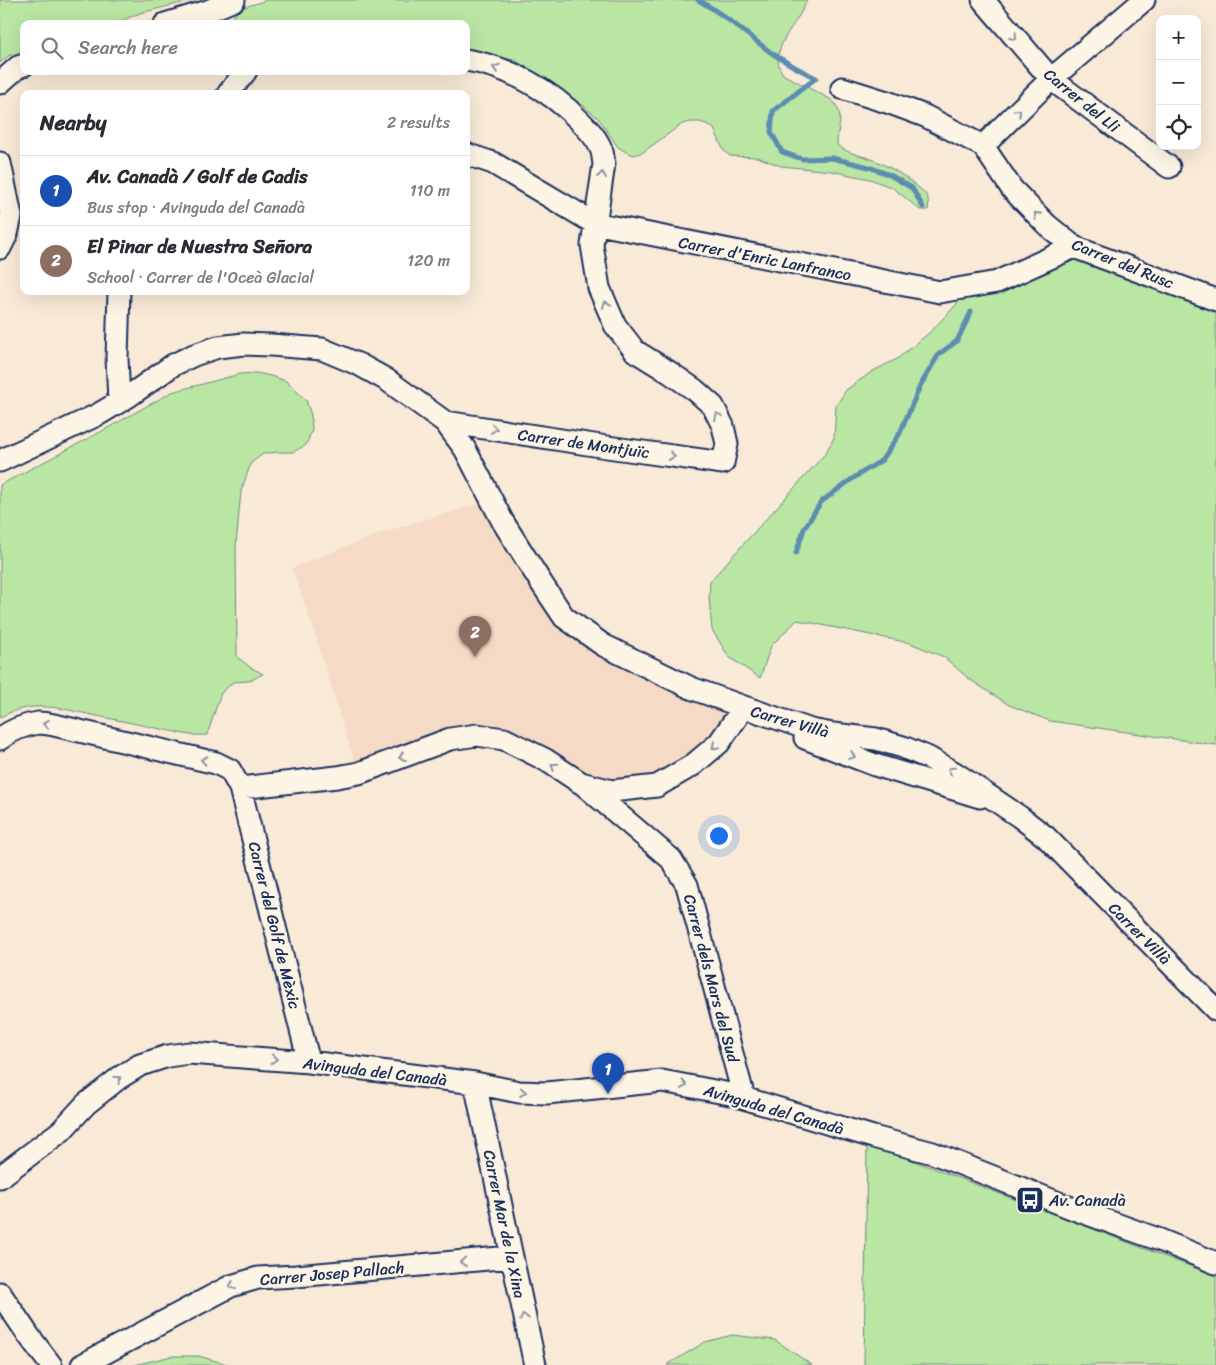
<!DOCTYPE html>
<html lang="en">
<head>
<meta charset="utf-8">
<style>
  :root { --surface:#fff; --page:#f2f2f3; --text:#2b2b33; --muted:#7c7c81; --line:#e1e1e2; --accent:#7c3aed }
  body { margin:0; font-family:Sriracha,sans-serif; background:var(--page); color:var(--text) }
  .controls { position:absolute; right:15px; top:15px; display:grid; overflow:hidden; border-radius:10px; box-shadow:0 5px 20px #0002 }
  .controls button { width:45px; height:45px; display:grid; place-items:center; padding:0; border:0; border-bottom:1px solid var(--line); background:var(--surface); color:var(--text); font:25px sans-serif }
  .you { position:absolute; left:718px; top:835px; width:18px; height:18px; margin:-12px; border:4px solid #fff; border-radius:50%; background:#1a73e8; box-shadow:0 0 0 8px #1a73e833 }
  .badge { display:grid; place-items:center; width:32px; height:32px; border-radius:50%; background:var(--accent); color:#fff; font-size:16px; font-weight:700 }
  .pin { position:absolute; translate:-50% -41px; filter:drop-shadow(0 1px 2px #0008) }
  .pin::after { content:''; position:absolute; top:26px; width:18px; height:15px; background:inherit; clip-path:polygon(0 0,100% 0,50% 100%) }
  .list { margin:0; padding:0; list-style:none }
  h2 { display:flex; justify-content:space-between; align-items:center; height:65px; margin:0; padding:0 20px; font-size:21px }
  h2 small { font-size:16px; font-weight:400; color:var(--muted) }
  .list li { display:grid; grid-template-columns:32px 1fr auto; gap:15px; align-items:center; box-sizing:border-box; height:70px; padding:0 20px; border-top:1px solid var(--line) }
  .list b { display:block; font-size:19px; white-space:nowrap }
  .list p { margin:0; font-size:16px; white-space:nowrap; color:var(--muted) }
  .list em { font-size:16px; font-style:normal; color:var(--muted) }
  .icon { flex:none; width:28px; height:28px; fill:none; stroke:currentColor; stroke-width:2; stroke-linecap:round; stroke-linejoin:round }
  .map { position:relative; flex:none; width:1216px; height:1365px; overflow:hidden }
  .search { position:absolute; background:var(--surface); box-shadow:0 5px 20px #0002; left:20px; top:20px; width:450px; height:55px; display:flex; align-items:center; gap:12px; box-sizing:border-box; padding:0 18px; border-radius:10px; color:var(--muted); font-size:19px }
  .panel { position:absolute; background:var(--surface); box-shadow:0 5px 20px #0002; left:20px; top:90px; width:450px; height:205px; border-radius:10px }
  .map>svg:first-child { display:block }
  .built { fill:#f5dac6 }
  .green { fill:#b9e6a3; stroke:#6a8a80 }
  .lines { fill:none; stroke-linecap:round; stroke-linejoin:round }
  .stream { stroke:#5b8db1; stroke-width:5 }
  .minor-casing { stroke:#1b2f5e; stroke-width:25 }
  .minor { stroke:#fcf5e5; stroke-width:21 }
  .oneway { stroke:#8c92a2 }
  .labels { text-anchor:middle; stroke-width:5; stroke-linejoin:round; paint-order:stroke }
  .street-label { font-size:16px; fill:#1b2f5e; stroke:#fcf5e5 }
  .poi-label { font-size:16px; fill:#1b2f5e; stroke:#fcf5e5; text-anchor:start }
</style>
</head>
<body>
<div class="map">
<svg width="1216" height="1365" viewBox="0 0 1216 1365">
  <rect width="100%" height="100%" fill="#f9e9d7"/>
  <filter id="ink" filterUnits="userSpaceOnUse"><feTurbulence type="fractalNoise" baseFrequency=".02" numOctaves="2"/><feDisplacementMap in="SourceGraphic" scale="10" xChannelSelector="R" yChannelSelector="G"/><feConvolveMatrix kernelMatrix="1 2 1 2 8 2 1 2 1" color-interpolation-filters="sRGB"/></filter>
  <g filter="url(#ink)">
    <path class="built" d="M 482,503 L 564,617 L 734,711 L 693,765 L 612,791 L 477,735 L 359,773 L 346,736 L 313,627 L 292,568 L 384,532 Z"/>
    <path class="green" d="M 0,0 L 194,0 L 140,13 L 113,24 L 24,24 L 24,51 L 8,56 L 0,63 Z
      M 266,0 L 807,0 C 800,22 764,52 784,75 L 832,100 C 846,115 837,128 837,145 C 848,154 862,155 874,160 C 888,166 900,173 912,182 C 923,192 931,194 928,210 L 920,210 L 893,188 L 870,179 L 831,171 L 781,166 L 757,157 L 730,156 L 724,151 L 714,129 L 707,124 L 699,122 L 691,122 L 682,124 L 643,152 L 634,155 L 626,152 L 618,147 L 599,119 L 584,106 L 515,60 L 466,52 L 466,24 L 291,24 L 267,22 L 236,24 L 231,20 C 239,5 252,6 266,0 Z
      M 1074,247 L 1216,300 L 1216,745 L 1050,721 L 1009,705 L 969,679 L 944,657 L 910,643 L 797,620 L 771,646 L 760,678 L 729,657 L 712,630 L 709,597 L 710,581 L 825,454 L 834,438 L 836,406 L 846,390 L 873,371 L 897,359 L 929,333 L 956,305 L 966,287 Z
      M 256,373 L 271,376 L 286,381 L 306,400 L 311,415 L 312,430 L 306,445 L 293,452 L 278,452 L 263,454 L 251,463 L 241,491 L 236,545 L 237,657 L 250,667 L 263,674 L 249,681 L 233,682 L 221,693 L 207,735 L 190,735 C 161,729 132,723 102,717 C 65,710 37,698 0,717 L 0,485 L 95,435 L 172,392 L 240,374 Z
      M 867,1143 L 1216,1276 L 1216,1365 L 864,1365 Z
      M 732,1335 L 775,1340 L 812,1365 L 667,1365 L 705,1342 Z
      M 172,1356 L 198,1356 L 231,1365 L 134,1365 Z"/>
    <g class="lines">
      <path class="stream" d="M 698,0 C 724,14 745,33 769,51 C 784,62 800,70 816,78 L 773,111 L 771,132 L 782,152 L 802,159 L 832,158 L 869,167 L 890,175 L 912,188 L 923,207
        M 796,553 L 804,529 L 821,502 L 852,479 L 882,460 L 900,433 L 920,386 L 939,354 L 957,341 L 971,312"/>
      <defs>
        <path id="minor" d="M 983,0 L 1051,79 L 1169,167
          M 165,24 L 208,11 L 234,0
          M 0,83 L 18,67 L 24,65
          M 842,88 L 890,103 L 925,116 L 983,146 L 1012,189 L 1047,225 L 1074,247 L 1216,300
          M 228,94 L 246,71
          M 983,146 L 1051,79 L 1144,0
          M 466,154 L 493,163 L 594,223 L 940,292 L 997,282 L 1074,247
          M 0,163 L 11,216 L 7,234 L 0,248
          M 119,291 L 117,358 L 119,401
          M 445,422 L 607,447 L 723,463 L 727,444 L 723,426 L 713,406 L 695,390 L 669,372 L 635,351 L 615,325 L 599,288 L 592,245 L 604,164 C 603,159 603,153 601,149 C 597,138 588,129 580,121 C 550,90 509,67 466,60
          M 0,461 L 99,414 L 129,396 L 173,365 L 194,355 L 218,347 L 244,344 L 271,345 L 322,349 L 360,365 L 387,380 L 445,422 L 465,449 L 503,522 L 542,584 L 564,617 L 603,645 L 691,688 L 744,707 L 811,730 L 833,734 L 876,739 L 903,747 L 929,758 L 955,773 L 1020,817 L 1046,837 L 1216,1010
          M 805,738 L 875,765 L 980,797
          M 0,739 C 10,731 25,725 38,723 C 43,723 49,724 54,725 L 216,763 L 230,770 L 240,788 L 309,1062
          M 584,785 L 671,859 L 687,885 L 744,1098
          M 240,788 L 337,777 L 359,773 L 450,739 L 477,735 L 504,739 L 546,760 L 581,783 L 612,791 L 657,786 L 693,765 L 719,743 L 744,707
          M 475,1083 L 535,1365
          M 0,1177 L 61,1131 L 86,1104 L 119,1078 L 140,1065 L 168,1056 L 189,1053 L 309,1062 L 475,1083 L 519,1092 L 547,1093 L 662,1081 L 730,1094 L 873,1137 L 933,1153 L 1074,1209 L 1160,1240 L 1216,1263
          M 0,1293 L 29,1336 L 51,1365
          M 82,1365 L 231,1286 L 258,1278 L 296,1276 L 511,1257"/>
      </defs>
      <use href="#minor" class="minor-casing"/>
      <use href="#minor" class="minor"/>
    </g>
    <defs><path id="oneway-chevron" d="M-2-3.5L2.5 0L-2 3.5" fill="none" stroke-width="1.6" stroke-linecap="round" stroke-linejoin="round" transform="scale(1.25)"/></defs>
    <g class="oneway">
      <use href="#oneway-chevron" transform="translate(1014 37) rotate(49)"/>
      <use href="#oneway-chevron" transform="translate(496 68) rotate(-161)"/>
      <use href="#oneway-chevron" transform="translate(1018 112) rotate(-45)"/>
      <use href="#oneway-chevron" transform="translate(602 175) rotate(-83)"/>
      <use href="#oneway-chevron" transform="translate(1037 215) rotate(-134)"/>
      <use href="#oneway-chevron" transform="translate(606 304) rotate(-113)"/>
      <use href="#oneway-chevron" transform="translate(718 416) rotate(-116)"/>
      <use href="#oneway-chevron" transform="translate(494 429) rotate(9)"/>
      <use href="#oneway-chevron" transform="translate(672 456) rotate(8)"/>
      <use href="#oneway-chevron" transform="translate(46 724) rotate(-176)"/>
      <use href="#oneway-chevron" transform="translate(715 746) rotate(137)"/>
      <use href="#oneway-chevron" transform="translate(852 756) rotate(21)"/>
      <use href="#oneway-chevron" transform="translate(402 757) rotate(160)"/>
      <use href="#oneway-chevron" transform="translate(204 760) rotate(-167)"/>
      <use href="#oneway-chevron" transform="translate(554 766) rotate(-147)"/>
      <use href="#oneway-chevron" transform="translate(951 770) rotate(-150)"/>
      <use href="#oneway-chevron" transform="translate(274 1059) rotate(5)"/>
      <use href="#oneway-chevron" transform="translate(118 1079) rotate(-36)"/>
      <use href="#oneway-chevron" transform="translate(684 1085) rotate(11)"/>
      <use href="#oneway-chevron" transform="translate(523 1092) rotate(4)"/>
      <use href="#oneway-chevron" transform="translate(463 1262) rotate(175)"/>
      <use href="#oneway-chevron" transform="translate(232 1286) rotate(158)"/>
      <use href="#oneway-chevron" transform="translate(524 1317) rotate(-102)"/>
    </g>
  </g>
  <defs>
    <symbol id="bus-square" viewBox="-11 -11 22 22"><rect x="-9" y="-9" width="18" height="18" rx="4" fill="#1b2f5e" stroke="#fcf5e5"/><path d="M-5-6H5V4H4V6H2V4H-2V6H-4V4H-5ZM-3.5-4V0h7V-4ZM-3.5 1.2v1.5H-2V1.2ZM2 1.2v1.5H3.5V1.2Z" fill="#fff"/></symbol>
  </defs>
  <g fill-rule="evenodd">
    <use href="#bus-square" x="1014" y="1184" width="32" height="32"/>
  </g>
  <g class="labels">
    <g class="street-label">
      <text transform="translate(1082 100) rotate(39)" y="6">Carrer del Lli</text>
      <text transform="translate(765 258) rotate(11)" y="6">Carrer d'Enric Lanfranco</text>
      <text transform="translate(1123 263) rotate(22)" y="6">Carrer del Rusc</text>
      <text transform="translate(584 443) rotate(8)" y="6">Carrer de Montjuïc</text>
      <text transform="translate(790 721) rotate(16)" y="6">Carrer Villà</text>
      <text transform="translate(275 925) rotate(76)" y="6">Carrer del Golf de Mèxic</text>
      <text transform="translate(1140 933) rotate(45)" y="6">Carrer Villà</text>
      <text transform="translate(712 978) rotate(75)" y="6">Carrer dels Mars del Sud</text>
      <text transform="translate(375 1071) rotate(7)" y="6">Avinguda del Canadà</text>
      <text transform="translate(774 1109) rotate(16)" y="6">Avinguda del Canadà</text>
      <text transform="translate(505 1224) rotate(78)" y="6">Carrer Mar de la Xina</text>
      <text transform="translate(332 1273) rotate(-5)" y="6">Carrer Josep Pallach</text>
    </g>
    <g class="poi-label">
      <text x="1049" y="1206">Av. Canadà</text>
    </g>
  </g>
</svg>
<div class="controls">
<button>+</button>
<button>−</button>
<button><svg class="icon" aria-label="locate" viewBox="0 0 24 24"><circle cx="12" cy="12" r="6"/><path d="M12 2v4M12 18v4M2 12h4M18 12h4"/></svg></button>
</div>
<div class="you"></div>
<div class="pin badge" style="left:608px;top:1094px;background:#1a4fb4">1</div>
<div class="pin badge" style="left:475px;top:657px;background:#8d6e63">2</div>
<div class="search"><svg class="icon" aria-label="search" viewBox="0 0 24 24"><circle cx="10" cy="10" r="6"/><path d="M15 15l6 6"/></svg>Search here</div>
<section class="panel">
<h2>Nearby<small>2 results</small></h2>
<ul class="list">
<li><span class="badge" style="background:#1a4fb4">1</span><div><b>Av. Canadà / Golf de Cadis</b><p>Bus stop · Avinguda del Canadà</p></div><em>110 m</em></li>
<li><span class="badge" style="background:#8d6e63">2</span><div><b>El Pinar de Nuestra Señora</b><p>School · Carrer de l'Oceà Glacial</p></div><em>120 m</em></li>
</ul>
</section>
</div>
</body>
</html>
